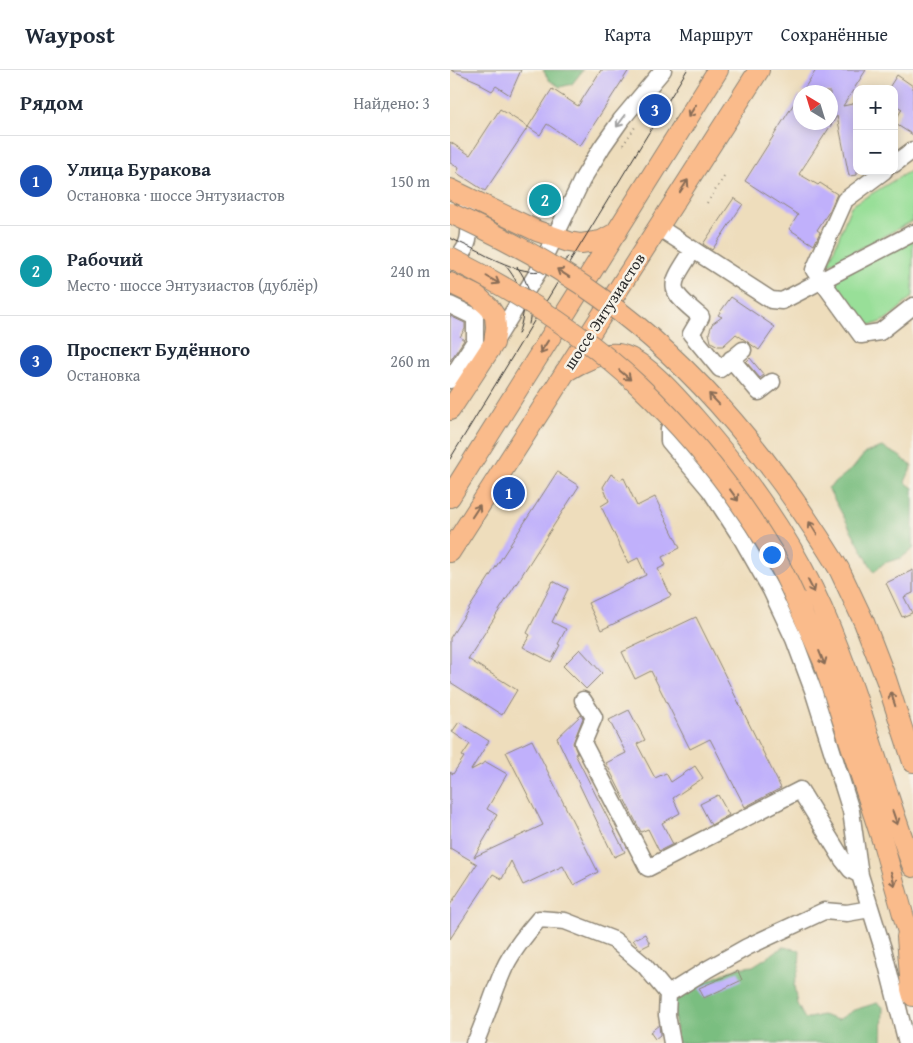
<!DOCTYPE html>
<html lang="ru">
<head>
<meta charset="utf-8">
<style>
  :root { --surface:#fff; --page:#f2f2f3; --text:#1f2937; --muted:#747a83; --line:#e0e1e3; --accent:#0b8043 }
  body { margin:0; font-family:"Gentium Book Plus",serif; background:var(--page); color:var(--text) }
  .controls { position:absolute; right:15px; top:15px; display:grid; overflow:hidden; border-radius:10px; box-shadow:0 2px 12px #0003 }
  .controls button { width:45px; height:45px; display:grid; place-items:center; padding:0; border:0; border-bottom:1px solid var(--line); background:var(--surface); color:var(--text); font:25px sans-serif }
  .compass { position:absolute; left:343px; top:15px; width:45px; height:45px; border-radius:50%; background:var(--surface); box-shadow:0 2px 12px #0003; rotate:322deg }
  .you { position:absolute; left:321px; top:484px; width:18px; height:18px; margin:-12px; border:4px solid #fff; border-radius:50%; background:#1a73e8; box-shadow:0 0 0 8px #1a73e833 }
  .badge { display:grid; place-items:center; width:32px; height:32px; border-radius:50%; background:var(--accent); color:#fff; font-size:16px; font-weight:700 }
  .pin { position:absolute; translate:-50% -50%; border:2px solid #fff; box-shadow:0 1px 5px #0006 }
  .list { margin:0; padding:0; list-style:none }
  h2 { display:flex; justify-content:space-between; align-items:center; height:65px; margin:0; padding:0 20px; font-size:21px }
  h2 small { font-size:16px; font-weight:400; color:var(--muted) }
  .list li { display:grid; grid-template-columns:32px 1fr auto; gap:15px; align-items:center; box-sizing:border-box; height:90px; padding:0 20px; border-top:1px solid var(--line) }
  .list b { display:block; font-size:19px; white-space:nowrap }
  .list p { margin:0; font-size:16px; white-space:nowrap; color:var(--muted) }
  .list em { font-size:16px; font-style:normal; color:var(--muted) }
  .map { position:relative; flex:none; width:463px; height:973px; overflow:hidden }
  header { display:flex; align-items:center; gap:30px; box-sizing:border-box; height:70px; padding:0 25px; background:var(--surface); border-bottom:1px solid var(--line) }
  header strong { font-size:24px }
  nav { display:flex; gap:28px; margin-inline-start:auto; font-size:18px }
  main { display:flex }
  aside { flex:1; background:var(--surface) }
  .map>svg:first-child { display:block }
  .green { fill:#98df98; stroke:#628562 }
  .forest { fill:#7abe80; stroke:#527456 }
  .building { fill:#c0b0fb }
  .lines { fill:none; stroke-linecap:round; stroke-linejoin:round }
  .minor-casing { stroke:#8c8474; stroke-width:19 }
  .major-casing { stroke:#8c8474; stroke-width:22 }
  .path { stroke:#8c8474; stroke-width:2; stroke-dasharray:1 4; stroke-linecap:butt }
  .minor { stroke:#fff; stroke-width:16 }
  .major { stroke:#fabb8b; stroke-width:20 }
  .tram { stroke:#2b2b2b; stroke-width:1 }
  .major-bridge-casing { stroke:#8c8474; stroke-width:22; stroke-linecap:butt }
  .major-bridge { stroke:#fabb8b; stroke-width:20 }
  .oneway { stroke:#886c56 }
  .oneway2 { stroke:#a0a0a0 }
  .labels { text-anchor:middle; stroke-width:5; stroke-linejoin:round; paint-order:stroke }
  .street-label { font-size:16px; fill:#2b2b2b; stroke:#f7f3e8 }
</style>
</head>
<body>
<header>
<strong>Waypost</strong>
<nav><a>Карта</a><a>Маршрут</a><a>Сохранённые</a></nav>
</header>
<main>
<aside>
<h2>Рядом<small>Найдено: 3</small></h2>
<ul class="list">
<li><span class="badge" style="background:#1a4fb4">1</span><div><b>Улица Буракова</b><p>Остановка · шоссе Энтузиастов</p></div><em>150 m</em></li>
<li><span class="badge" style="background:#0f9aa8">2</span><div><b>Рабочий</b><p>Место · шоссе Энтузиастов (дублёр)</p></div><em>240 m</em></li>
<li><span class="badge" style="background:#1a4fb4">3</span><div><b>Проспект Будённого</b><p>Остановка</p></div><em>260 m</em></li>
</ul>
</aside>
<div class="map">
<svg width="463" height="973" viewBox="0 0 463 973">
  <rect width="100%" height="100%" fill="#f7f3e8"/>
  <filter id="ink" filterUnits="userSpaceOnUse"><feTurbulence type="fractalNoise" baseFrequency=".02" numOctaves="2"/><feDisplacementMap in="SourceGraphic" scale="10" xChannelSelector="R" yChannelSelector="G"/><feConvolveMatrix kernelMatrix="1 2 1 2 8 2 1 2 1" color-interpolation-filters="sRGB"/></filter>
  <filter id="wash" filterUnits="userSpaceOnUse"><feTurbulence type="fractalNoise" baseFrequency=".0096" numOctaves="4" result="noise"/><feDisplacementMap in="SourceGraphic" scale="20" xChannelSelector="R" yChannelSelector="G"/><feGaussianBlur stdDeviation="1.12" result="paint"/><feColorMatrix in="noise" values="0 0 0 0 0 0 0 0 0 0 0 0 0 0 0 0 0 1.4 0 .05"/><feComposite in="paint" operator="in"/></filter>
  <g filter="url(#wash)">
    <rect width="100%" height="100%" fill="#eeddbc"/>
    <path class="green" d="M 463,99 L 463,151 L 378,195 L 401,136 Z
      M 463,166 L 463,226 C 450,237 429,263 411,252 C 403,247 393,228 387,220 L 386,215 L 388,208 Z"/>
    <path class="forest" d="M 93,0 L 133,0 L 122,14 L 110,17 L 99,10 Z
      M 432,377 L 448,385 L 462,396 L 455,412 L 463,418 L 463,479 L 451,488 L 434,493 L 424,502 L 378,418 L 404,397 L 415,383 Z
      M 333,877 L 350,880 L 349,898 L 344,915 L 347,934 L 355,949 L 372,945 L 388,950 L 404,940 L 427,933 L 433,937 L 432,973 L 227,973 L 223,932 L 234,919 L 251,914 L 286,898 L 303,896 Z"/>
    <g id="blocks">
      <path class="building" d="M 1,0 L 71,0 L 60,25 L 46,16 L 42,21 L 31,15 L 31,13 Z
        M 151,0 L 179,0 L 130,76 L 97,54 L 90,65 L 78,57 L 102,19 L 128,36 Z
        M 366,0 L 416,0 L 393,36 L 407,33 L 407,105 L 399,106 L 387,46 L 349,104 L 368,115 L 370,113 L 387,124 L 380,140 L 367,160 L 370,162 L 364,175 L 339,159 L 348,145 L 295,111 L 350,24 L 350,52 L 380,52 L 380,22 L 352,22 Z
        M 447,5 L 463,16 L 463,65 L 444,53 L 452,39 L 444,34 L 444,19 L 438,19 Z
        M 50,39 L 78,57 L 35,121 L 7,103 L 9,98 L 0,93 L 0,72 L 20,85 Z
        M 284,128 L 293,134 L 262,180 L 253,174 Z
        M 281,227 L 325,257 L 309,280 L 286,264 L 273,276 L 268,276 L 261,272 L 259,263 L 262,254 L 272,247 L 268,245 Z
        M 0,246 L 15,253 L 15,259 L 10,267 L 14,270 L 0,291 Z
        M 300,288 L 314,305 L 310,308 L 296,292 Z
        M 107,402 L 129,416 L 18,589 L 67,620 L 52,645 L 0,612 L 0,568 Z
        M 161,404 L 170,410 L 174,408 L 187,436 L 205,427 L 230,478 L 212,487 L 216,495 L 208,499 L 221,526 L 151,560 L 138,533 L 196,505 L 188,488 L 178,493 L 151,436 L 159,431 L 153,417 Z
        M 463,500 L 463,523 L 454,527 L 462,543 L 452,547 L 436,513 Z
        M 103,511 L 118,519 L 102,552 L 116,559 L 108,574 L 110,575 L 101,592 L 73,577 L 80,565 L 77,563 Z
        M 246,547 L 331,718 L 295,737 L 260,669 L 240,679 L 201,601 L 185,609 L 172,582 Z
        M 130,579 L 152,603 L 136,619 L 113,596 Z
        M 179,640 L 195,670 L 187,674 L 205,708 L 216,703 L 221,712 L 245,696 L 253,708 L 223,728 L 230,743 L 212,753 L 223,774 L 209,781 L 198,759 L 191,762 L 156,693 L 176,683 L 159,650 Z
        M 131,645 L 133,648 L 123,673 L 127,683 L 125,684 L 175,782 L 164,787 L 107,668 Z
        M 9,652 L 39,671 L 21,700 L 36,692 L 57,704 L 37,739 L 47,745 L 40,757 L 41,758 L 24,787 L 93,755 L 56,682 L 82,670 L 148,802 L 123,815 L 113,796 L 73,815 L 61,791 L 52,809 L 43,804 L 0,869 L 0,835 L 27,794 L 0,778 L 0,702 L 3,704 L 14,687 L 12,686 L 20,674 L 2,662 Z
        M 268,725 L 279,745 L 261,755 L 250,734 Z
        M 195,864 L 200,874 L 190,879 L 183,870 Z
        M 288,901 L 292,910 L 254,928 L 249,918 Z
        M 209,955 L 210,965 L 205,969 L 200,962 Z"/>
    </g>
  </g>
  <g filter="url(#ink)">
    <use href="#blocks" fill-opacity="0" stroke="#8c8474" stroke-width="1"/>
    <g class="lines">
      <defs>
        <path id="minor" d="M 444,94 L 463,80
          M 434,101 L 395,130 L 364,200 L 411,265 L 430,262 L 463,236
          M 208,157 L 321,230 L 332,231 L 463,163
          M 243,180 C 219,218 215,217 251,247 L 241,264 L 270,299 L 293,280
          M 0,193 C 20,182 23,160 15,141
          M 0,235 L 25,247 L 25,271 L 0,310
          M 45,271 L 88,202 L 132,110 L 152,77 L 171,50 L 213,0
          M 281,289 L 309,322 L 322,312
          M 231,343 L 219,359 L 219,371 L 260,420 L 292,469 L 321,520 L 344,569 L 363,620 L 401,741 L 410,805 L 433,879 L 457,973
          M 133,630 L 144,647 L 133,673 L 198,798 L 350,720 L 393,790 L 401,800 L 410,805
          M 218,924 L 258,899 L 297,877 L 374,841 L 397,843 L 420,839
          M 24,973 L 26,971 C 36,948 43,924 53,901 C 61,882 76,864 89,849 L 115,851 L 164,870 L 194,895 L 218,924 L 217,945 L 222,973"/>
        <path id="major" d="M 0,119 L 87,161 L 119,172 L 131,174 L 151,171 L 167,162
          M 0,213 L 27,226 L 39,237 L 45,246 L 46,257 L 44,273 L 0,340
          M 115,302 C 129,293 151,282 168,284 C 193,287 228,329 245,348 C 292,402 332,455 363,519 C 406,608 428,705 463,797
          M 0,427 L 268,0
          M 0,482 L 309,0
          M 389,499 L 414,552 L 436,609 L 463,692
          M 345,527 L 373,590 L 433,773 L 463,880
          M 457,867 L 461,919 L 463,926"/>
      </defs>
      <use href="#minor" class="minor-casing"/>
      <use href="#major" class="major-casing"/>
      <path class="path" d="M 173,75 L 185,57
        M 257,133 L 274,107"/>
      <use href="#minor" class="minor"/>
      <use href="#major" class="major"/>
      <path class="tram" d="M 0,168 C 13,174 26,180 39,187 C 68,200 92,212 119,187
        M 56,196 C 74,219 78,237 68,264
        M 67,197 C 80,213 83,234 79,254
        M 0,389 L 237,0"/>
      <defs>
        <path id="major-bridge" d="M 0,143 C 53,167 104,194 151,228 C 250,299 326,396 389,499
          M 0,188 C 67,222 133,263 188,315 C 240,364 286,422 323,483 C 331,497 338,512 345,527"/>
      </defs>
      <use href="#major-bridge" class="major-bridge-casing"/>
      <use href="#major-bridge" class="major-bridge"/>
    </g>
    <defs><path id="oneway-shaft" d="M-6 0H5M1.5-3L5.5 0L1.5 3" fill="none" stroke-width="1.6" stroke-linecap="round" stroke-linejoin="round" transform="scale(1.25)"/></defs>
    <g class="oneway">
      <use href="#oneway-shaft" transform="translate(242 41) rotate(122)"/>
      <use href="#oneway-shaft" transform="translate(234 116) rotate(-57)"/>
      <use href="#oneway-shaft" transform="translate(113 203) rotate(-147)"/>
      <use href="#oneway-shaft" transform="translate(43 210) rotate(30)"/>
      <use href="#oneway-shaft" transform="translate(94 277) rotate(122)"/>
      <use href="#oneway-shaft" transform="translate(175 305) rotate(40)"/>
      <use href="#oneway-shaft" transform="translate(264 329) rotate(-134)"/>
      <use href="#oneway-shaft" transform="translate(284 425) rotate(54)"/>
      <use href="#oneway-shaft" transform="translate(26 441) rotate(-57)"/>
      <use href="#oneway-shaft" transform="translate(363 458) rotate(-122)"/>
      <use href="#oneway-shaft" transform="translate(361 516) rotate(63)"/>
      <use href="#oneway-shaft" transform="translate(372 588) rotate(68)"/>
      <use href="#oneway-shaft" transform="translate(443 629) rotate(-108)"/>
      <use href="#oneway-shaft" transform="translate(445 748) rotate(71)"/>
      <use href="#oneway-shaft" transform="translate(443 809) rotate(74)"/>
    </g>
    <use class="oneway2" href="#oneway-shaft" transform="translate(171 51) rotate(127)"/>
  </g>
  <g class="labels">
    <g class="street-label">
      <text transform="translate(154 241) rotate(-57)" y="6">шоссе Энтузиастов</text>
    </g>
  </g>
</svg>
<div class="controls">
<button>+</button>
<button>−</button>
</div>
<svg class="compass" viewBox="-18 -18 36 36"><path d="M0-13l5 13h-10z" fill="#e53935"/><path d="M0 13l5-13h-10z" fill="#747a83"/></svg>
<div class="you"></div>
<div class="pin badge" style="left:59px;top:423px;background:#1a4fb4">1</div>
<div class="pin badge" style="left:95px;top:130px;background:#0f9aa8">2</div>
<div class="pin badge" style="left:205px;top:40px;background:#1a4fb4">3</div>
</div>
</main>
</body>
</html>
